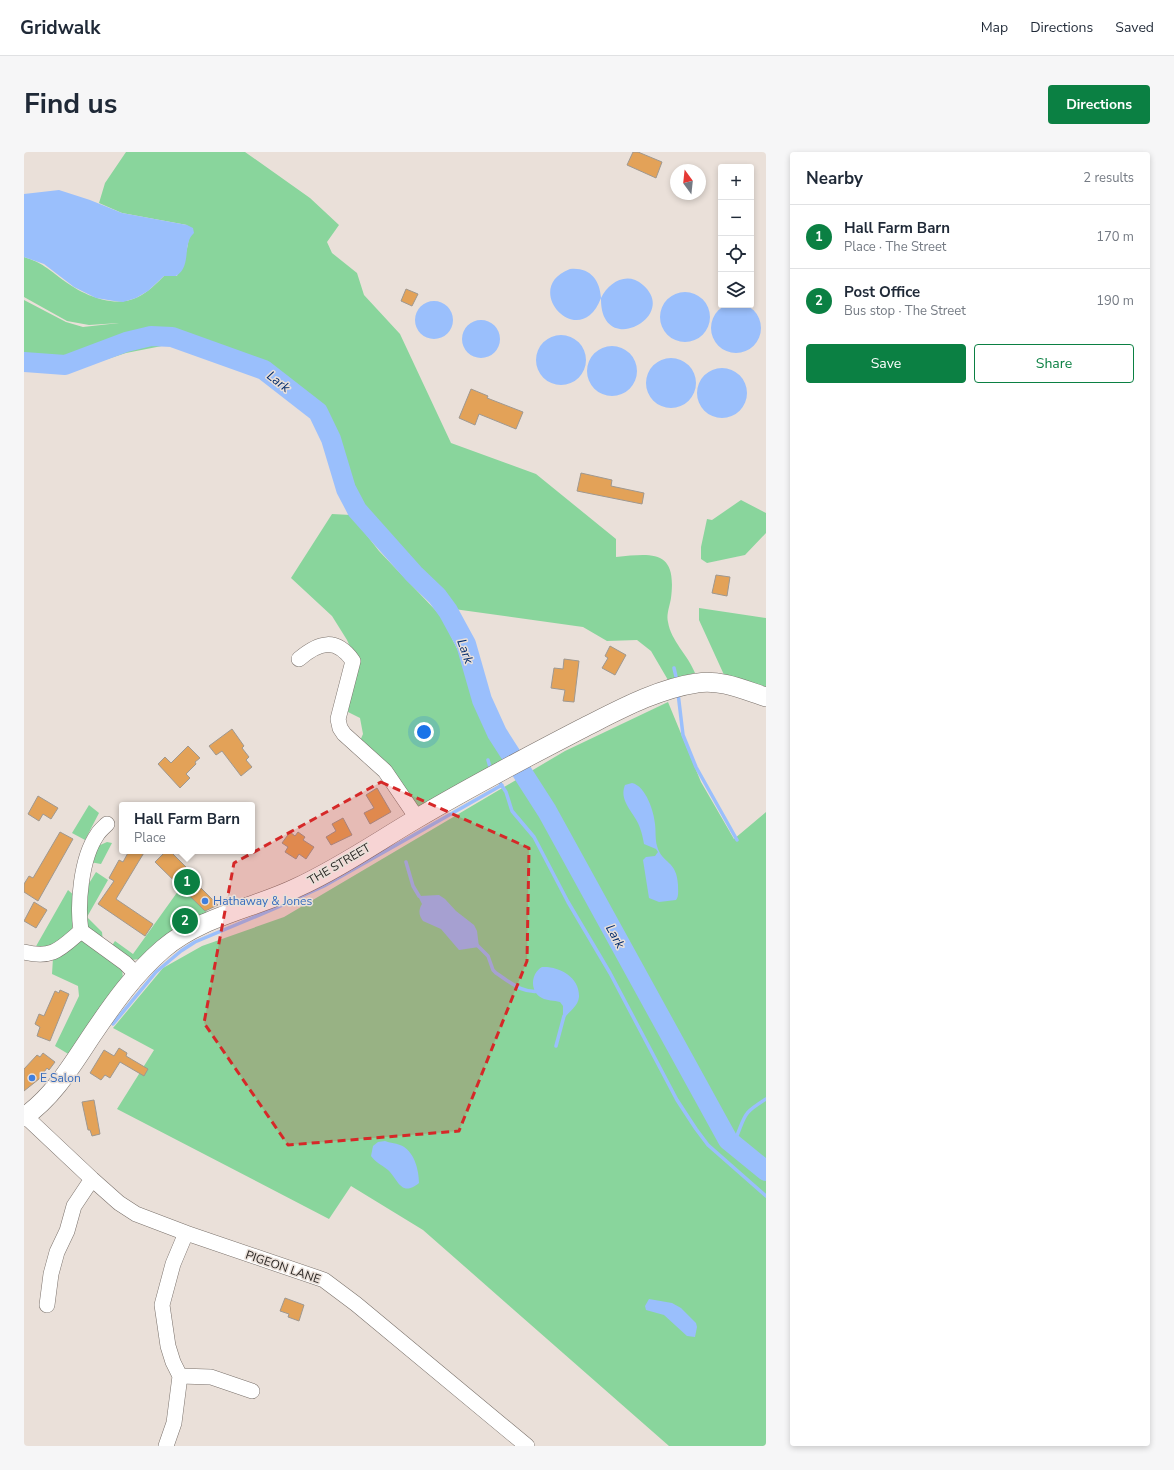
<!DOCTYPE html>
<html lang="en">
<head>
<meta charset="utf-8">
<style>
  :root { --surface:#fff; --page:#f6f6f7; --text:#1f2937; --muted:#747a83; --line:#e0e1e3; --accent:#0b8043 }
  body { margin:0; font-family:"Nunito Sans",sans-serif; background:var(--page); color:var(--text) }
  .controls { position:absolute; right:12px; top:12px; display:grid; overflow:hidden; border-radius:4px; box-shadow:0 2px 6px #0003 }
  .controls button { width:36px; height:36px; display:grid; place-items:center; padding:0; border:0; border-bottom:1px solid var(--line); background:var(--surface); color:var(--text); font:20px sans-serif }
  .compass { position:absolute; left:646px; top:12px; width:36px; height:36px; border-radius:50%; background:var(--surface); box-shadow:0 2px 6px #0003; rotate:345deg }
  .you { position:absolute; left:400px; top:580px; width:14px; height:14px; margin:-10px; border:3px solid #fff; border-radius:50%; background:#1a73e8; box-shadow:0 0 0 6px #1a73e833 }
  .badge { display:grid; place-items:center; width:26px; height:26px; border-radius:50%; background:var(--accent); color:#fff; font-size:13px; font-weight:700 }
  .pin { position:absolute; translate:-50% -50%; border:2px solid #fff; box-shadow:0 1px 4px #0006 }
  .popup { position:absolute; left:95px; top:650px; width:136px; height:52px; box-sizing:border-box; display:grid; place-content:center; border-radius:4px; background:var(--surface); filter:drop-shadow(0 1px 3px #0005); font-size:13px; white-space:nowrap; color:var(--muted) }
  .popup b { font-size:15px; color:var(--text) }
  .popup::after { content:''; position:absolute; left:50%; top:100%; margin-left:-8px; border:8px solid transparent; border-top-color:var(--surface) }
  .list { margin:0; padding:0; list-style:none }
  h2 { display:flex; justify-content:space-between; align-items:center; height:52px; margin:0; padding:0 16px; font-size:17px }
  h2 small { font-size:13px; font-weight:400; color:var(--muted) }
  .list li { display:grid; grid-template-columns:26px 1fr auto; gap:12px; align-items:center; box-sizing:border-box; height:64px; padding:0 16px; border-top:1px solid var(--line) }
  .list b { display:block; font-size:15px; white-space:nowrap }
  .list p { margin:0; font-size:13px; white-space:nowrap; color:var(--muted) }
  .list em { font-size:13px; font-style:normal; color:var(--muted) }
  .actions { display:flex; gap:8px; padding:12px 16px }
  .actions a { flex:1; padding:9px 0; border:1px solid var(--accent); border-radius:4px; text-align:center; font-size:14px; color:var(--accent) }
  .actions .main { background:var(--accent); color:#fff }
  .icon { flex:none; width:22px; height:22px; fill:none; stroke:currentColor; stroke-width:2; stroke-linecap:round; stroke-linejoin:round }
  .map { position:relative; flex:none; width:742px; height:1294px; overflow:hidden; border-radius:4px }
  header { display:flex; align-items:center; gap:24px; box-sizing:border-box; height:56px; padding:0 20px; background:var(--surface); border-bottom:1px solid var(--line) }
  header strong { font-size:19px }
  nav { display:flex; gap:22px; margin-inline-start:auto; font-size:14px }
  .intro { display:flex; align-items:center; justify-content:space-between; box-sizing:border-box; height:96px; padding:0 24px }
  h1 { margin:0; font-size:28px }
  .button { padding:10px 18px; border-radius:4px; background:var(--accent); color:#fff; font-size:14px; font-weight:700 }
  main { display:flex; gap:24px; padding:0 24px }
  aside { flex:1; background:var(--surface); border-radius:4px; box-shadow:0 2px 6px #0003 }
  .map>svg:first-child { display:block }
  .green { fill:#89d59c }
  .water { fill:#9abffc }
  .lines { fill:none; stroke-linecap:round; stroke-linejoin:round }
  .stream { stroke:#9abffc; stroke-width:3.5 }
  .river { stroke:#9abffc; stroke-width:20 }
  .building { fill:#e3a258; stroke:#9f9890 }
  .minor-casing { stroke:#7a716b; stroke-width:16 }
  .major-casing { stroke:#7a716b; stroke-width:20 }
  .minor { stroke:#fff; stroke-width:15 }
  .major { stroke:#fff; stroke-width:19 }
  .marked { fill:#d62828; fill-opacity:0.2; stroke:#d62828; stroke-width:3; stroke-dasharray:8 5; stroke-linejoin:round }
  .shop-dot { fill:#3f7fe0; stroke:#eae0d9; stroke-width:1.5 }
  .labels { text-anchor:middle; stroke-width:3; stroke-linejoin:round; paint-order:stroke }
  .street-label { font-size:12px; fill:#2a2624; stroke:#eae0d9 }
  .shop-label { font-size:12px; fill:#366cbe; stroke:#eae0d9; text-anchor:start }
  .water-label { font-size:13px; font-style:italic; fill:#042c6c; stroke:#eae0d9 }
</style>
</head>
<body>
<header>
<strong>Gridwalk</strong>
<nav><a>Map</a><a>Directions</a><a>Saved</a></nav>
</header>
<div class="intro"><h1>Find us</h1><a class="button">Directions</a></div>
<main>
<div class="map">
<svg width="742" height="1294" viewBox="0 0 742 1294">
  <rect width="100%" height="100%" fill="#eae0d9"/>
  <path class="green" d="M 102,0 L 221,0 L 286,46 L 315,73 L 303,90 L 308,101 L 333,121 L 340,143 L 376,182 L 427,291 L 512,322 L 592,387 L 592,405 C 630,401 653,398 647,446 C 646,453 642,463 644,470 C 647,489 664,503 671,521 L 644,528 L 627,499 L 613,488 L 583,489 L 559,475 L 430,457 L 392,415 L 367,393 L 350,371 L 331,334 L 316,292 L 301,264 L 275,242 L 236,218 L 198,202 L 148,192 L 102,201 L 65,213 L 0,216 L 0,148 L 42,170 L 59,175 L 95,171 L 65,173 L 43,169 L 0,145 L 0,105 C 19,111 24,117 39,128 C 59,143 90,157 114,145 C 124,140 132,132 140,124 L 153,124 C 160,106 168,91 163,73 L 98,61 L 75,51 L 81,31 Z
    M 717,348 L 742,361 L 742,381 L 721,403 L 683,411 L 677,407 L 677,395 L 683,367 L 688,368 Z
    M 308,362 L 327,363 L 355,399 L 417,464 L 442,515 L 447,540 L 457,568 L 481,607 L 395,657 L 336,589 L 339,582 L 336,566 L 324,560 L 333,510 L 323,488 L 308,464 L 267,426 Z
    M 675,456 L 742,466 L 742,538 L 701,525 L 675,468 Z
    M 644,550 L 677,630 L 710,687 L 742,660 L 742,1294 L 645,1294 L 399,1078 L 327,1034 L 305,1067 L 93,957 L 130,898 L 89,876 L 139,816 L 178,794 L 260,765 L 541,599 Z
    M 65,653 L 75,661 L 61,688 L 48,681 Z
    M 83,690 L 88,691 L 77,712 L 66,710 L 74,694 Z
    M 72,720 L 84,728 L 63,765 L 78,780 L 79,790 L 62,777 L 64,733 Z
    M 157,735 L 183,760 L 116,807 L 107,808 L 87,795 L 91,789 L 109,802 Z
    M 44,738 L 53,746 L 48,777 L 38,792 L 11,796 Z
    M 54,789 L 60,789 L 98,815 L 99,828 L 46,903 L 31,894 L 55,844 L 54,834 L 28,822 L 29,806 Z"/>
  <path class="water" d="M 35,38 L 66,48 L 98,61 L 163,73 L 169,76 L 170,81 C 158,91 168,115 152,124 L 140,124 L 124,139 L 112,146 L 99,150 L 90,149 L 72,146 L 50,135 L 20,112 L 0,105 L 0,42 Z
    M 546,117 C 565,115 576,127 577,146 C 585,130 603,119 619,133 C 656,165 576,207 577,146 C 556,202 495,136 546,117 Z
    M636 165a25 25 0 1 1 50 0a25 25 0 1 1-50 0Z
    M391 168a19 19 0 1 1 38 0a19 19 0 1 1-38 0Z
    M687 176a25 25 0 1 1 50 0a25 25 0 1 1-50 0Z
    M438 187a19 19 0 1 1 38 0a19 19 0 1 1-38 0Z
    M512 208a25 25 0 1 1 50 0a25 25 0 1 1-50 0Z
    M563 219a25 25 0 1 1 50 0a25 25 0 1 1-50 0Z
    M622 231a25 25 0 1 1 50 0a25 25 0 1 1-50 0Z
    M673 241a25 25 0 1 1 50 0a25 25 0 1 1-50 0Z
    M 608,631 C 622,634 630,660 631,672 C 632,679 631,687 633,694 C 638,712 653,708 654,733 C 654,739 655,744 652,748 L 635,750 L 625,746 L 619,708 L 622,705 L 631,704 L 634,700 L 632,697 L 620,692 C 619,687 618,681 616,676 C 612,662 594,650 601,633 Z
    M 393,742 L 396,744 L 415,743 L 421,747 L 432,759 L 450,773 L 453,779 L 455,795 L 435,798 L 417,777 L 399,769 C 395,764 394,758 398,752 Z
    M 518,815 C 535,814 556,825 555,845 C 554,855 544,860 539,868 L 539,854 L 536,850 C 530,848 523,849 518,846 C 505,839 507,821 518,815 Z
    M 361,989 C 366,991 371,991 376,993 C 390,998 395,1018 395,1031 C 377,1046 374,1027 364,1018 C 358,1013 351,1010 347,1004 L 349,994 L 354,990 Z
    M 625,1147 L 648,1151 L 657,1156 L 672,1171 L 673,1175 L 671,1185 L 663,1184 L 640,1163 L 622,1158 L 621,1154 Z"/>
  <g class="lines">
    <path class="stream" d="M 650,516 L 653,529
      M 654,541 L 659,583 L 672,615 L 713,688
      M 464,608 L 466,615
      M 476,631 L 482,640 L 488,659 L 510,685 L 544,750 L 586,821 L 653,948 L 672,977 L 684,993 L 742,1044
      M 382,710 L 389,734 L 395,744
      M 452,792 L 464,804 L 469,818 L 472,821 C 486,830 498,842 516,839
      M 89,872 L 132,820 L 157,799 L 171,790 L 252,756 L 300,734 L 478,633
      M 532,894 L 540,864
      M 705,988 L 712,986 C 722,962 718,962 742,947"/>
    <path class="river" d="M 0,210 L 41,213 L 102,190 L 127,184 L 148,185 L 240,218 L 294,260 L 307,287 L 322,337 L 333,358 L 390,422 L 413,444 L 424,459 L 442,492 L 458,548 L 473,581 L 523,659 L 704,988 L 742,1019"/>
  </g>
  <path class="building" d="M 609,0 L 614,0 L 638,10 L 632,26 L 603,13 Z
    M 382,137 L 394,142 L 388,154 L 377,149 Z
    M 447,237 L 464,244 L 463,246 L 499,260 L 492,277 L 455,262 L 451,273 L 435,266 Z
    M 557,321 L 588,328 L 587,334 L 620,341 L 618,352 L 553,339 Z
    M 692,423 L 706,425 L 703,444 L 688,441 Z
    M 586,494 L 602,503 L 591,523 L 578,516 L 584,506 L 581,504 Z
    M 540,507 L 555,509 L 550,550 L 539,549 L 541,538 L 527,536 L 530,516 L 539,517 Z
    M 208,577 L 220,594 L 218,596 L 225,605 L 222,608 L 228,615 L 217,624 L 198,599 L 192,603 L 185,594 Z
    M 164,594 L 176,606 L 171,610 L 172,612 L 162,622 L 166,626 L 156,636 L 134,612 L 141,605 L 147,611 Z
    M 353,636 L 367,660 L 346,672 L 340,661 L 350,656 L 342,643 Z
    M 14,644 L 34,656 L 27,667 L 19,662 L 15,669 L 4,662 Z
    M 319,666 L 328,683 L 307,693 L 302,685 L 312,679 L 308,672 Z
    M 36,680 L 49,687 L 14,749 L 0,740 L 0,732 L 5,724 L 9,726 Z
    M 266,680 L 271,684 L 274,680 L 281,685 L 279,688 L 290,695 L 282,707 L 275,702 L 272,707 L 261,700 L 264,695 L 258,691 Z
    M 105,699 L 121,699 L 92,747 L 129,772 L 121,784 L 74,752 L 90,729 L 85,726 L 95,708 L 99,710 Z
    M 142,699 L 146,699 L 175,728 L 172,731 L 194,753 L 181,759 L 131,710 Z
    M 10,750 L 23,758 L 12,776 L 0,769 Z
    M 36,838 L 45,842 L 26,889 L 13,884 L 16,875 L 11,872 L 15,862 L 20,864 L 31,839 L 35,841 Z
    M 95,896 L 103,901 L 102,904 L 124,917 L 120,924 L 96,910 L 86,926 L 81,923 L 77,928 L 66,921 L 80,898 L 90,904 Z
    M 19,901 L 31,910 L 25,918 L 23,916 L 15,927 L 0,939 L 0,917 L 13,903 L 16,905 Z
    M 70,948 L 76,982 L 68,984 L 66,978 L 64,978 L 58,950 Z
    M 261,1146 L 280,1153 L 275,1169 L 264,1165 L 265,1162 L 256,1159 Z"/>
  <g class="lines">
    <defs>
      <path id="minor" d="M 275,507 C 295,490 312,485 329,509 L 314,567 L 316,576 L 320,582 L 361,619 L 393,666
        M 57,779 L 101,811 L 112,822
        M 0,800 C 29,807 36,797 57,779 C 53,753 57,706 73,683 C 75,679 80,675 83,672
        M 1,964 L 68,1027 L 95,1051 L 112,1062 L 162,1081 L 300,1128 L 332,1152 L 503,1294
        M 23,1153 L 27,1122 L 33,1100 L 43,1079 L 50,1054 L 68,1027
        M 156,1224 L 187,1225 L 228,1239
        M 142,1294 L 150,1271 L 156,1224 L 149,1210 L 144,1194 L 138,1153 L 149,1112 L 162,1081"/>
      <path id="major" d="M 0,965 C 30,944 48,913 68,883 C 89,852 110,822 139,797 C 178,764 228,757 272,736 C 314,717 353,690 392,667 C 446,635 501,606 557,577 C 593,559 632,537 673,531 C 696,527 720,538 742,545"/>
    </defs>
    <use href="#minor" class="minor-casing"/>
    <use href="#major" class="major-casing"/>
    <use href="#minor" class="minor"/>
    <use href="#major" class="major"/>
  </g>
  <path class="marked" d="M 357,630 L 505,696 L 503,809 L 435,979 L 264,993 L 180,871 L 210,711 Z"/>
  <g class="shop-dot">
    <circle cx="181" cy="749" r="4"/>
    <circle cx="8" cy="926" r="4"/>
  </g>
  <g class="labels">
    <g class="street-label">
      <text transform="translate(315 712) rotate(-30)" y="4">THE STREET</text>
      <text transform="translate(259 1115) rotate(19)" y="4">PIGEON LANE</text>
    </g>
    <g class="shop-label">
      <text x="189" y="753">Hathaway &amp; Jones</text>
      <text x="16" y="930">E Salon</text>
    </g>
    <g class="water-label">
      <text transform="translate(255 229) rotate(38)" y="5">Lark</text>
      <text transform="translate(442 499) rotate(70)" y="5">Lark</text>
      <text transform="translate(592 784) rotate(61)" y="5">Lark</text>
    </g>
  </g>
</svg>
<div class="controls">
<button>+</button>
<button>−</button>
<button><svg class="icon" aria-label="locate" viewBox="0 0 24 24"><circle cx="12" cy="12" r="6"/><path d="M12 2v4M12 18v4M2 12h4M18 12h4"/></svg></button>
<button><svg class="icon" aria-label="layers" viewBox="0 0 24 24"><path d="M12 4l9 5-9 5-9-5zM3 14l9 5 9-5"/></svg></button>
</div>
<svg class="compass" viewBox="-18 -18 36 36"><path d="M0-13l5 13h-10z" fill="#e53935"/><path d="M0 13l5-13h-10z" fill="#747a83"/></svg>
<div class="you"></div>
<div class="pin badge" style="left:163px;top:730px">1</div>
<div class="popup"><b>Hall Farm Barn</b>Place</div>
<div class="pin badge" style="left:161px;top:769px">2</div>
</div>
<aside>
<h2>Nearby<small>2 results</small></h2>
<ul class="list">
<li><span class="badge">1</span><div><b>Hall Farm Barn</b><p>Place · The Street</p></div><em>170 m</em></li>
<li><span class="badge">2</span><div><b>Post Office</b><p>Bus stop · The Street</p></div><em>190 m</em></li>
</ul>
<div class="actions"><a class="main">Save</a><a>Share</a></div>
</aside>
</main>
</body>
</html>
